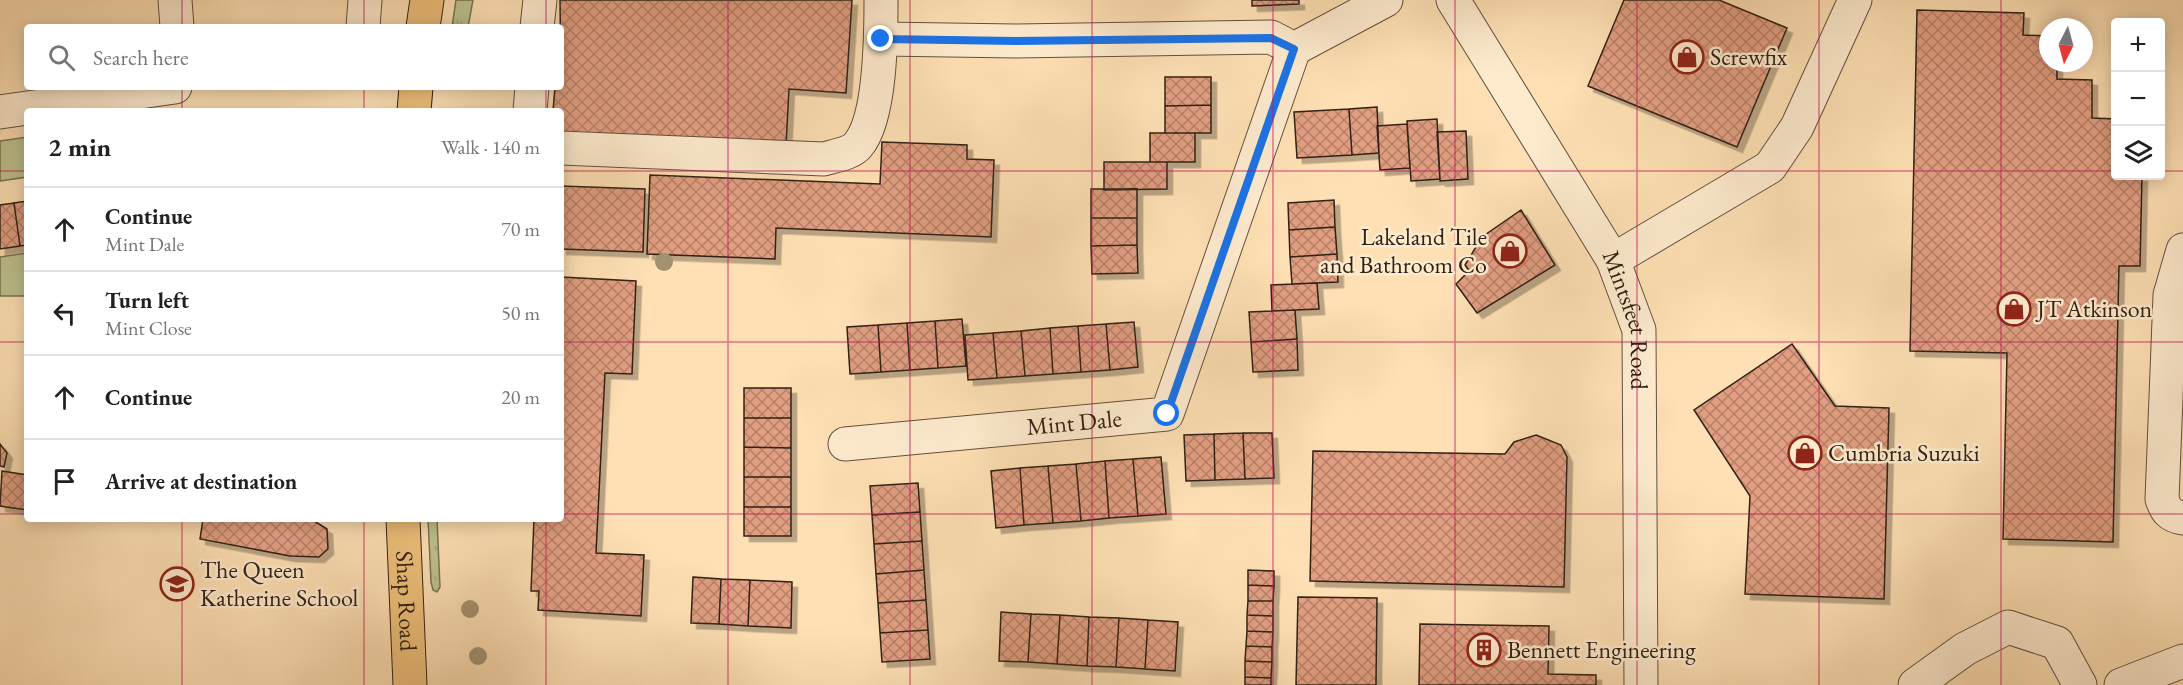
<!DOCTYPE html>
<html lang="en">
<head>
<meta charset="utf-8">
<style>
  :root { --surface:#fff; --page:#f2f2f2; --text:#202124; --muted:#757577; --line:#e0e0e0 }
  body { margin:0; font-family:"EB Garamond",serif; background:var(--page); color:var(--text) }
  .controls { position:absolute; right:18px; top:18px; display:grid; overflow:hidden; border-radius:6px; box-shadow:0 3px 15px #0003 }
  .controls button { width:54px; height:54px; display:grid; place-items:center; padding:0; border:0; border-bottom:2px solid var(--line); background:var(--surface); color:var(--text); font:30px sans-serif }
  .compass { position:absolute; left:2039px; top:18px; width:54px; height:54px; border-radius:50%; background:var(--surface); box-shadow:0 3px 15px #0003; rotate:186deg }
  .stop { position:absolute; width:18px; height:18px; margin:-14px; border:4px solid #1a73e8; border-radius:50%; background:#fff }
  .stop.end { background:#1a73e8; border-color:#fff; box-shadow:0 2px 6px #0008 }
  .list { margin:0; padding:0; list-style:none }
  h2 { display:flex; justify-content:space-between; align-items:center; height:78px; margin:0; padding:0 24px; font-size:26px }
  h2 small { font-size:20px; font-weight:400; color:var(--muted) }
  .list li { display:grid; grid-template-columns:39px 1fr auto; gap:18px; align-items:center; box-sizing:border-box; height:84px; padding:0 24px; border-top:2px solid var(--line) }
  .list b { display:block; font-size:22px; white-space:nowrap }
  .list p { margin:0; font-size:20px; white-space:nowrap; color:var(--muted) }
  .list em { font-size:20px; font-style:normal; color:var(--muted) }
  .icon { flex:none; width:33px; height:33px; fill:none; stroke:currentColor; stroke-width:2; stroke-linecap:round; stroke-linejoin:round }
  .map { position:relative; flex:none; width:2183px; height:685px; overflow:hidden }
  .search { position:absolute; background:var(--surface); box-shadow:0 3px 15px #0003; left:24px; top:24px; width:540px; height:66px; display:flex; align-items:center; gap:15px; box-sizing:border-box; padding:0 21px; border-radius:6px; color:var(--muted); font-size:22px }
  .panel { position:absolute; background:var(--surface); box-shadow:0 3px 15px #0003; left:24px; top:108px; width:540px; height:414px; border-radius:6px }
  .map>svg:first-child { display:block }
  .grass { fill:url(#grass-tufts); stroke:#777252; stroke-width:1.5 }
  .garden { fill:#bdc38f; stroke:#777252; stroke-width:1.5 }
  .building { fill:url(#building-cross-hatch); stroke:#312014; stroke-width:1.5; filter:url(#shadow) }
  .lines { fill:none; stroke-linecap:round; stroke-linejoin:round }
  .minor-casing { stroke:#64503c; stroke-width:35 }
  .highway-casing { stroke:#312014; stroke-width:35 }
  .minor { stroke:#feebce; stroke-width:33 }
  .highway { stroke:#efc07a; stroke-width:33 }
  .tree { fill:#a49170 }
  .route { stroke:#1a73e8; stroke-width:8 }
  .grid { fill:none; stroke:#c2185b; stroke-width:1.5; stroke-opacity:0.55 }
  .labels { text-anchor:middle; stroke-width:5; stroke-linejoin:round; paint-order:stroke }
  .poi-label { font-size:24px; fill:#312014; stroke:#feebce; text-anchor:start }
  .street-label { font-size:24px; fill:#312014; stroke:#feebce }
</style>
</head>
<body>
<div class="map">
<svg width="2183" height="685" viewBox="0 0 2183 685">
  <defs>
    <pattern id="grass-tufts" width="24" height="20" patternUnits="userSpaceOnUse" patternTransform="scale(1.5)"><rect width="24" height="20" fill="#bdc38f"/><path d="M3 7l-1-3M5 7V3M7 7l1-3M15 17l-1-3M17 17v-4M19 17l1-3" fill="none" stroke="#a3a77a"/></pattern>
    <pattern id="building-cross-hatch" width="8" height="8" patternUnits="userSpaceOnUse" patternTransform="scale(1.5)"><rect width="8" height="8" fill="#e19e81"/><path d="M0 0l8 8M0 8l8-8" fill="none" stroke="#b78068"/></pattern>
    <filter id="shadow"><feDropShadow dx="5.5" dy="5.5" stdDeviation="0" flood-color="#0004"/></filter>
  </defs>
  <rect width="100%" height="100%" fill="#fee0b4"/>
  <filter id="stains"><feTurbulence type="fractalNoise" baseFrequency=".00333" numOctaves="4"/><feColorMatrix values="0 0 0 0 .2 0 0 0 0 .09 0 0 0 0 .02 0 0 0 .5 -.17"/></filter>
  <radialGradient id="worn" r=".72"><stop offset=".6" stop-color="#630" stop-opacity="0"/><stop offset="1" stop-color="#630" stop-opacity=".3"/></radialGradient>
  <path class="grass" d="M 456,0 L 473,0 L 468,27 L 452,27 Z
    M 428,519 L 437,519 L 440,587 L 437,592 L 433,590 L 431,582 Z"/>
  <path class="garden" d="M 27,137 L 27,177 L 0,181 L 0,141 Z
    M 27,253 L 27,296 L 0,296 L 0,257 Z"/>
  <path class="building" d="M 560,0 L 852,0 L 846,93 L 789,89 L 786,146 L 561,133 L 561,111 L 553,111 L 555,87 L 561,87 Z
    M 1252,0 L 1299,0 L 1299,4 L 1252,6 Z
    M 1624,0 L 1719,0 L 1787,28 L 1737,147 L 1588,86 Z
    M 1917,10 L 2024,13 L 2023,35 L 2048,36 L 2048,63 L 2057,63 L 2057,79 L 2092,80 L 2092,118 L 2116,119 L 2116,176 L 2142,176 L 2140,266 L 2119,266 L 2113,542 L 2003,539 L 2007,353 L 1910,351 Z
    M 1165,77 L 1211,77 L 1211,105 L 1165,106 Z
    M 1211,105 L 1211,133 L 1165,133 L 1165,106 Z
    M 1377,107 L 1379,153 L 1352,155 L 1349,109 Z
    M 1349,109 L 1352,155 L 1297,158 L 1294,112 Z
    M 1437,119 L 1440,179 L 1411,181 L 1407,121 Z
    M 1407,124 L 1410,168 L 1380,170 L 1377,126 Z
    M 1466,131 L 1468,179 L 1440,181 L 1437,132 Z
    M 1150,133 L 1195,133 L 1195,162 L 1150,162 Z
    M 882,142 L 967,145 L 967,159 L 994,160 L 991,237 L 776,228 L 775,259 L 647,254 L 650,175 L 880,184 Z
    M 1104,162 L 1167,162 L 1167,189 L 1104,190 Z
    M 561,186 L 645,189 L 643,252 L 561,249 Z
    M 1091,189 L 1137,189 L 1137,218 L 1091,218 Z
    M 1334,200 L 1335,227 L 1289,230 L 1288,203 Z
    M 27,201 L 27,245 L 20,246 L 14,203 Z
    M 14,203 L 20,246 L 0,249 L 0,205 Z
    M 1521,210 L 1555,265 L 1477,313 L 1456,284 L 1469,271 L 1465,265 L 1482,237 Z
    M 1091,218 L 1137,218 L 1137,245 L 1091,246 Z
    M 1335,227 L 1337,254 L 1290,257 L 1289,230 Z
    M 1137,245 L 1138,273 L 1092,274 L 1091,246 Z
    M 1337,254 L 1338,282 L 1292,284 L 1290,257 Z
    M 561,277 L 636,281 L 632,374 L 605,373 L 596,553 L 644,555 L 641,616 L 538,610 L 539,591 L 531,591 L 534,519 L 561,519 Z
    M 1317,283 L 1319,309 L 1272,311 L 1271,285 Z
    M 1295,310 L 1297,339 L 1251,342 L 1249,312 Z
    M 962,319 L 966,366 L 938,368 L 935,321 Z
    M 935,321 L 938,368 L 910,370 L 907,323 Z
    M 1134,322 L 1138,367 L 1110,370 L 1106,324 Z
    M 907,323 L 910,370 L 881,372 L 878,325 Z
    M 1106,324 L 1110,370 L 1081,372 L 1078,326 Z
    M 878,325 L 881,372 L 850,374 L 847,327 Z
    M 1078,326 L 1081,372 L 1053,374 L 1050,328 Z
    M 1050,328 L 1053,374 L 1025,376 L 1021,331 Z
    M 1021,331 L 1025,376 L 997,378 L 993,333 Z
    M 993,333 L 997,378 L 968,380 L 965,335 Z
    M 1297,339 L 1298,370 L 1253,372 L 1251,342 Z
    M 1792,344 L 1835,406 L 1889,408 L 1884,599 L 1745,594 L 1750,496 L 1694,410 Z
    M 744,388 L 791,388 L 791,418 L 744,418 Z
    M 744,418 L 791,418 L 791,448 L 744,447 Z
    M 1243,433 L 1245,479 L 1215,480 L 1214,434 Z
    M 1243,433 L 1272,433 L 1274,478 L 1245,479 Z
    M 1214,434 L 1215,480 L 1186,481 L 1184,435 Z
    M 1536,435 L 1561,445 L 1567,457 L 1564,587 L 1310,581 L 1313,451 L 1505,454 L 1514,442 Z
    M 0,444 L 7,453 L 4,467 L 0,466 Z
    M 744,447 L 791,448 L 791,477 L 744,477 Z
    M 1161,457 L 1166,514 L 1138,516 L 1133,459 Z
    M 1133,459 L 1138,516 L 1109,518 L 1105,461 Z
    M 1105,461 L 1109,518 L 1081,521 L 1076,464 Z
    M 1076,464 L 1081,521 L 1053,523 L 1048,466 Z
    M 1048,466 L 1053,523 L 1024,525 L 1020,468 Z
    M 1020,468 L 1024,525 L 996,528 L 991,471 Z
    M 2,471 L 27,475 L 27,510 L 0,506 Z
    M 744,477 L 791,477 L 791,507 L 744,507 Z
    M 918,483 L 920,512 L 872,515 L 870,486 Z
    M 744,507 L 791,507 L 791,536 L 744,536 Z
    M 920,512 L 922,541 L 874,544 L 872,515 Z
    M 203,519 L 311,519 L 327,529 L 328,549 L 319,557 L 290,556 L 200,539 Z
    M 922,541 L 924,570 L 876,574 L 874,544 Z
    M 924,570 L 926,600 L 878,603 L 876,574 Z
    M 1248,570 L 1274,571 L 1274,586 L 1248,585 Z
    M 693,577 L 721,579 L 719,624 L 691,623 Z
    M 721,579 L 750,580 L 748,626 L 719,624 Z
    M 750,580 L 792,582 L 791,628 L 748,626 Z
    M 1248,585 L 1274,586 L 1273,601 L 1248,601 Z
    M 1298,597 L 1377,598 L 1376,685 L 1296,685 Z
    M 926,600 L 928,630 L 880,633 L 878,603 Z
    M 1248,601 L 1273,601 L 1273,616 L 1247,615 Z
    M 1001,612 L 1031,614 L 1028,662 L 999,661 Z
    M 1031,614 L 1060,615 L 1057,664 L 1028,662 Z
    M 1060,615 L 1089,617 L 1087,666 L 1057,664 Z
    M 1247,615 L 1273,616 L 1273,632 L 1247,631 Z
    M 1089,617 L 1119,618 L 1116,667 L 1087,666 Z
    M 1119,618 L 1148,620 L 1145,669 L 1116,667 Z
    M 1148,620 L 1178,622 L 1175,671 L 1145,669 Z
    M 1420,624 L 1549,626 L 1548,674 L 1596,675 L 1596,685 L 1419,685 Z
    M 928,630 L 930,659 L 882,662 L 880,633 Z
    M 1247,631 L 1273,632 L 1272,647 L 1246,646 Z
    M 1246,646 L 1272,647 L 1272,662 L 1245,661 Z
    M 1245,661 L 1272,662 L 1271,678 L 1245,677 Z
    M 1245,677 L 1271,678 L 1271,685 L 1245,685 Z"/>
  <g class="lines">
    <defs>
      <g id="minor">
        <path d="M 175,0 L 177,27"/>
        <path id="s1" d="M 1453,0 L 1613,260 L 1639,330 L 1641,685"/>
        <path d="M 363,27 L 365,0"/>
        <path d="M 537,27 L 540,0"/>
        <path d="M 881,39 L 1016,41 L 1271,37 L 1294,49 L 1386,0"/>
        <path d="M 530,111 L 532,87"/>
        <path d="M 0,112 L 175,87"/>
        <path d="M 561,148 L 824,159 C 834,156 852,153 858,145 C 881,118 881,36 881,0"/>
        <path d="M 2183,250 L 2170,295 L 2162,499 C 2166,511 2170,516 2183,518"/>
        <path d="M 1613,260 L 1770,167 L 1797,127 L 1855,0"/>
        <path id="s2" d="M 845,444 L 1167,414 L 1294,49"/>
        <path d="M 1915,685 L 1965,649 L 2008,627 L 2057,643 L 2080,685"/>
        <path d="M 2121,685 L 2183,661"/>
      </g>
      <g id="highway">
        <path d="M 423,27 L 427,0"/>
        <path d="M 414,111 L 416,87"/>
        <path id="s3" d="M 403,519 L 410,685"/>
      </g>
    </defs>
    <use href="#minor" class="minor-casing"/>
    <use href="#highway" class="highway-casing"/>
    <use href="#minor" class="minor"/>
    <use href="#highway" class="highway"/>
  </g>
  <g class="tree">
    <circle cx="664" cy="262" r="9"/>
    <circle cx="470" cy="609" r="9"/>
    <circle cx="478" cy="656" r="9"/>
  </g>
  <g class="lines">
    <path class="route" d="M 881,39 L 1016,41 L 1271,38 L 1294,49 L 1167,414"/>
  </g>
  <path class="grid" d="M 182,0 L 182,27M 364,0 L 364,27M 546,0 L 546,27M 728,0 L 728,685M 910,0 L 910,685M 1092,0 L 1092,685M 1273,0 L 1273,685M 1455,0 L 1455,685M 1637,0 L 1637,685M 1819,0 L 1819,685M 2001,0 L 2001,685M 182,87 L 182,111M 364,87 L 364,111M 546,87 L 546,111M 0,171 L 27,171M 561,171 L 2116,171M 2160,171 L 2183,171M 0,342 L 27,342M 561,342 L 2183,342M 0,514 L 27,514M 561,514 L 2183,514M 182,519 L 182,685M 364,519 L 364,685M 546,519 L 546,685"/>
  <defs>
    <symbol id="shop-ring" viewBox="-11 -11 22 22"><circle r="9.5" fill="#feebce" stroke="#8f2418" stroke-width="1.5"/><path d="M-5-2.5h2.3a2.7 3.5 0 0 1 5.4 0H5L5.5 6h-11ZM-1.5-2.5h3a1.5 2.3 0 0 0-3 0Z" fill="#8f2418"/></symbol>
    <symbol id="school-ring" viewBox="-11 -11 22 22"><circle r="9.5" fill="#feebce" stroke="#8f2418" stroke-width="1.5"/><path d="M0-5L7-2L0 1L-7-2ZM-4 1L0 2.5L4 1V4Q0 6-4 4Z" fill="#8f2418"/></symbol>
    <symbol id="building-ring" viewBox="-11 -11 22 22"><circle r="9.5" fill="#feebce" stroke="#8f2418" stroke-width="1.5"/><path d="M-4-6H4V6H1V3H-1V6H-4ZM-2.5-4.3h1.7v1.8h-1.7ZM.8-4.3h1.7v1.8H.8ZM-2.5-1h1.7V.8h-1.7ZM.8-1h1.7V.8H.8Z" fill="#8f2418"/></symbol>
  </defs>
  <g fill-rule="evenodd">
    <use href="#shop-ring" x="1668" y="38" width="38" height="38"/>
    <use href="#shop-ring" x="1491" y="232" width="38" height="38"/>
    <use href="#shop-ring" x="1995" y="290" width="38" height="38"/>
    <use href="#shop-ring" x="1786" y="434" width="38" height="38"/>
    <use href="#school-ring" x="158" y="565" width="38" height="38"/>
    <use href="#building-ring" x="1465" y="631" width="38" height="38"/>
  </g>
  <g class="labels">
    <g class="poi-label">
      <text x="1710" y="65">Screwfix</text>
      <text x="1487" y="245" text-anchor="end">Lakeland Tile<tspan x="1487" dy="28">and Bathroom Co</tspan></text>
      <text x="2037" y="317">JT Atkinson</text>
      <text x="1828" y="461">Cumbria Suzuki</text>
      <text x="200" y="578">The Queen<tspan x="200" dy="28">Katherine School</tspan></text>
      <text x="1507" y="658">Bennett Engineering</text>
    </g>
    <g class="street-label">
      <text dy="8" stroke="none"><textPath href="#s1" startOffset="368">Mintsfeet Road</textPath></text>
      <text dy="8" stroke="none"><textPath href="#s2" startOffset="230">Mint Dale</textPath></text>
      <text dy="8" stroke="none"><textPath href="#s3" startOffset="82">Shap Road</textPath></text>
    </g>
  </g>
  <rect width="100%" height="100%" filter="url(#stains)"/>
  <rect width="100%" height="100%" fill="url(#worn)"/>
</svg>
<div class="controls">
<button>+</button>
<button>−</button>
<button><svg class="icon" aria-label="layers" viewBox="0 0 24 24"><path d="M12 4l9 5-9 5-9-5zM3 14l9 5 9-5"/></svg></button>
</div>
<svg class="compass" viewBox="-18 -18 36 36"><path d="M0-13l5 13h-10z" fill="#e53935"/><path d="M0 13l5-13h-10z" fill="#757577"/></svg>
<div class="stop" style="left:1167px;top:414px"></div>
<div class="stop end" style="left:881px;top:39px"></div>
<div class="search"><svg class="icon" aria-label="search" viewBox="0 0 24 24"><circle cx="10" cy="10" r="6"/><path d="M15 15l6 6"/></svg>Search here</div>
<section class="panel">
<h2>2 min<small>Walk · 140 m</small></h2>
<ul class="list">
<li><svg class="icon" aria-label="ahead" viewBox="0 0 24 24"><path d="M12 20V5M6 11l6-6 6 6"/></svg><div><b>Continue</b><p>Mint Dale</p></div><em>70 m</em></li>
<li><svg class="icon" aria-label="left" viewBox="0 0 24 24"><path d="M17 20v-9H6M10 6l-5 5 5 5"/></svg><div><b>Turn left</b><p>Mint Close</p></div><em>50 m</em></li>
<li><svg class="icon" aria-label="ahead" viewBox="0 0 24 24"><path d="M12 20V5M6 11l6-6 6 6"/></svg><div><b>Continue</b></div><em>20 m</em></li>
<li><svg class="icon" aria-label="arrive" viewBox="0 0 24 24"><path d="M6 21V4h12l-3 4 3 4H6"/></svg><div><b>Arrive at destination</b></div></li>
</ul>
</section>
</div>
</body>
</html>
